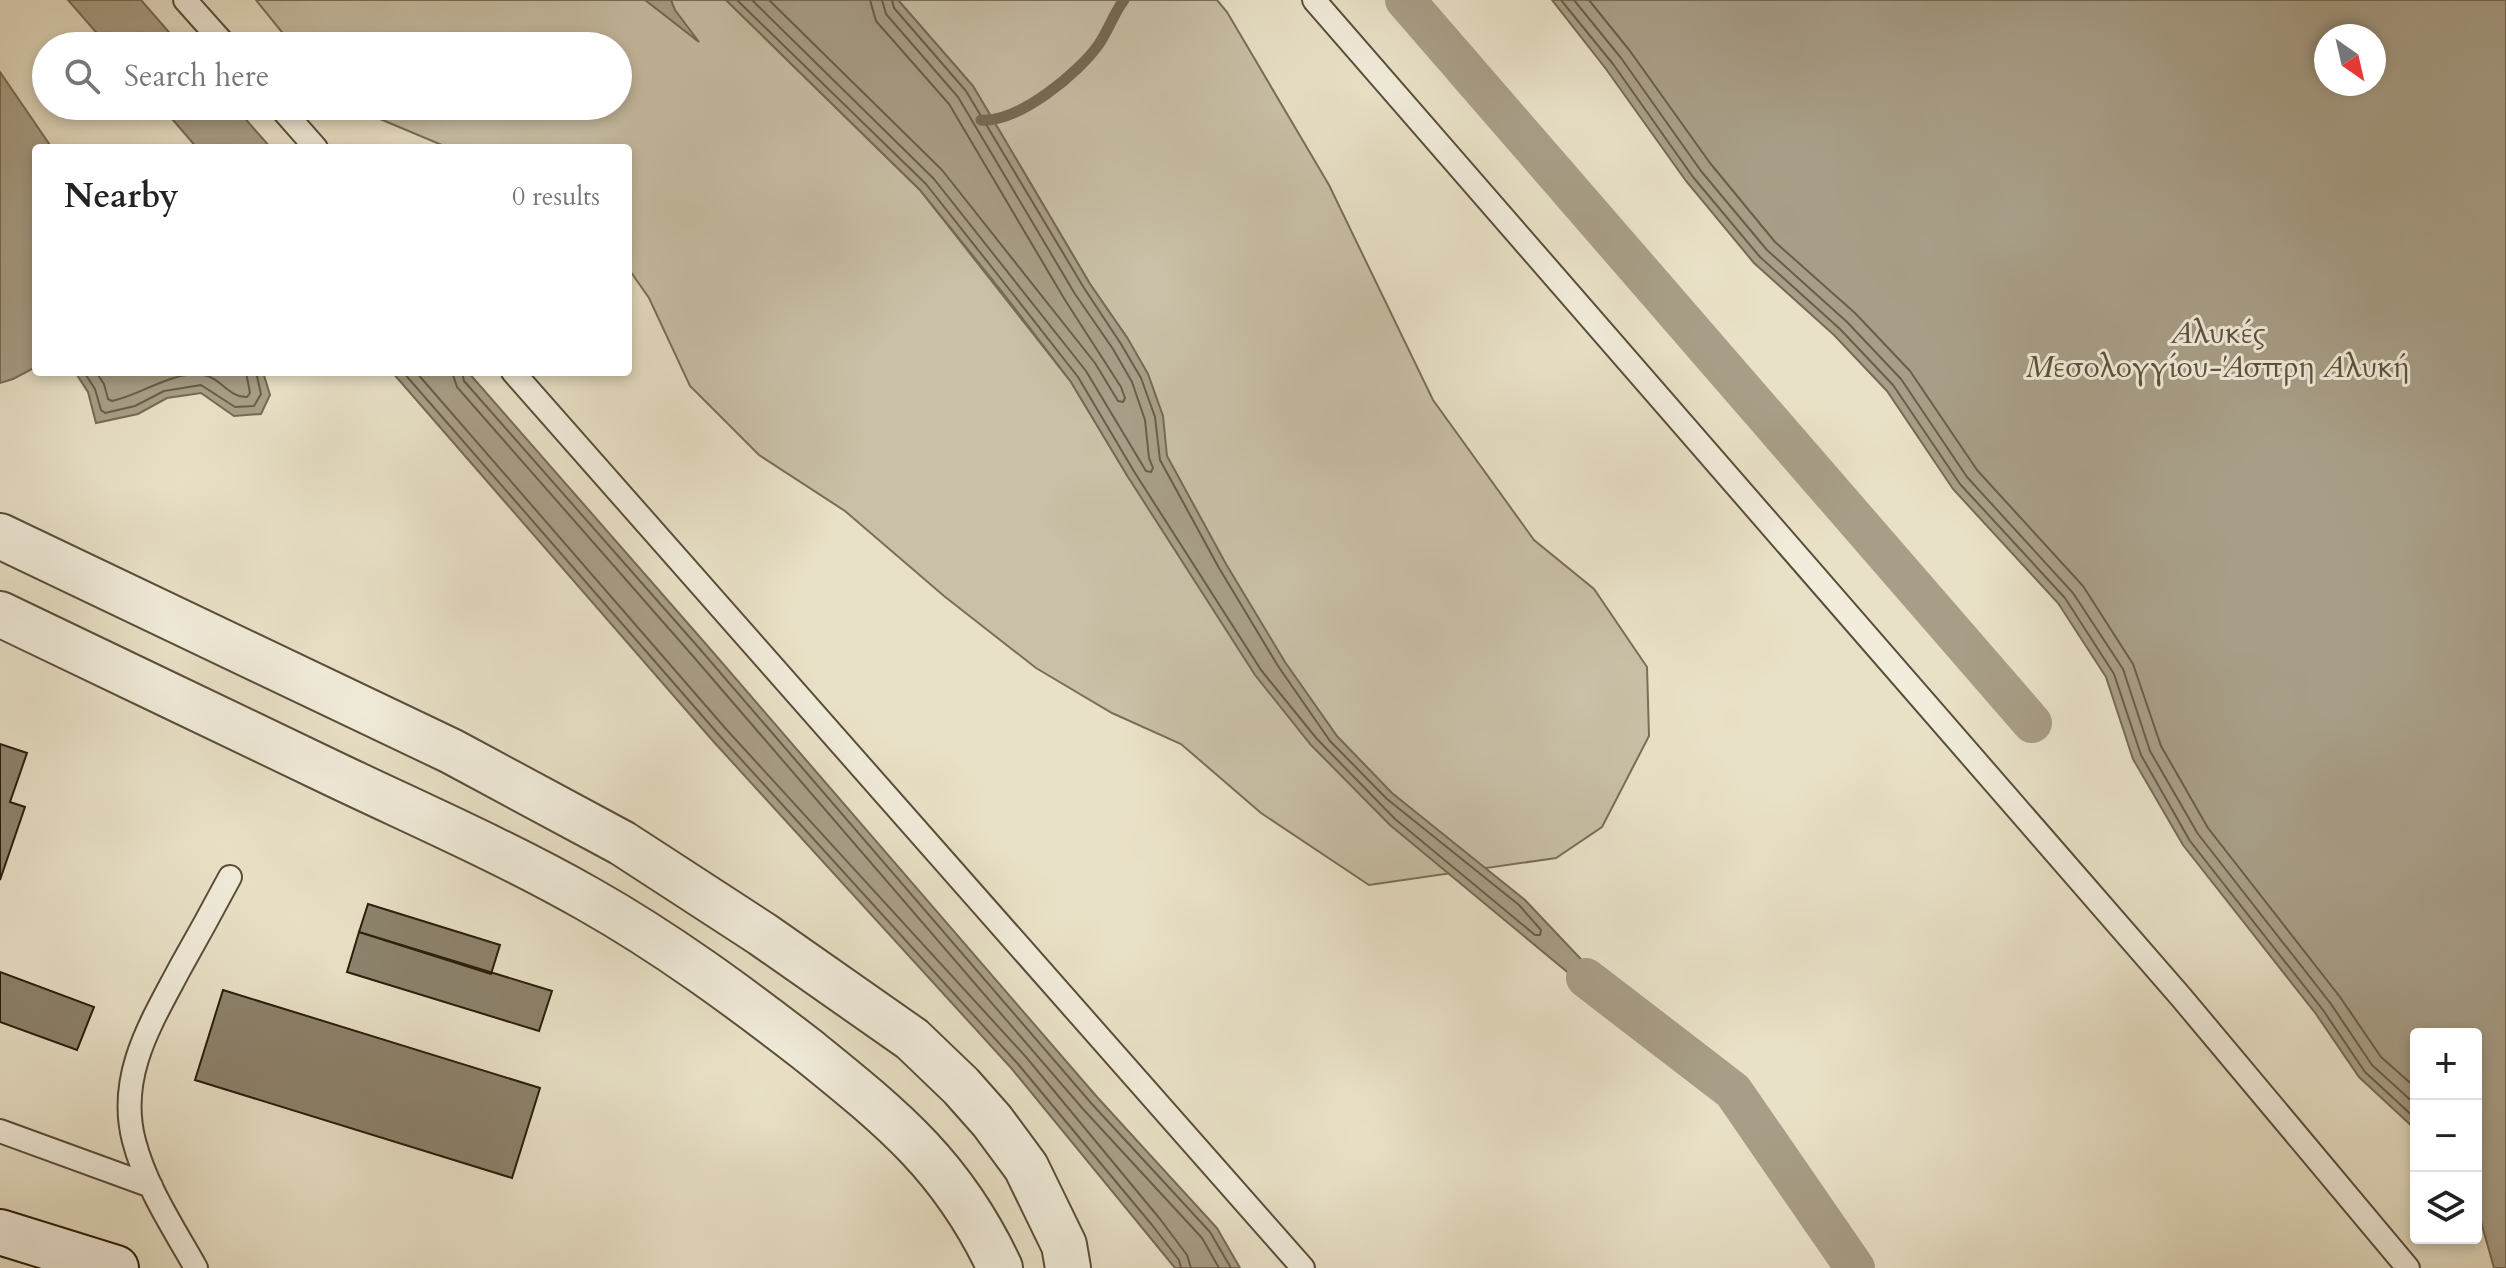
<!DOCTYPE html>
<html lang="en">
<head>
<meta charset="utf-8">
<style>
  :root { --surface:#fff; --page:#f2f2f2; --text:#222; --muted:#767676; --line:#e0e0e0 }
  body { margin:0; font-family:Cardo,serif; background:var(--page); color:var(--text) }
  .controls { position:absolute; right:24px; bottom:24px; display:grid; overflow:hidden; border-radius:8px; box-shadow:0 4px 12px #0003 }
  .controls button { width:72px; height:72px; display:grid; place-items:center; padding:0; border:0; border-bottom:2px solid var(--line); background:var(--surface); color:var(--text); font:40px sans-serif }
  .compass { position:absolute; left:2314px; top:24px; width:72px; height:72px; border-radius:50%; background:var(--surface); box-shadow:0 4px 12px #0003; rotate:146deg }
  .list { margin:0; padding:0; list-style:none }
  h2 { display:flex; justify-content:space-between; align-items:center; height:104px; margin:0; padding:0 32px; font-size:34px }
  h2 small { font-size:26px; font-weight:400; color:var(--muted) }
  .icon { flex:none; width:44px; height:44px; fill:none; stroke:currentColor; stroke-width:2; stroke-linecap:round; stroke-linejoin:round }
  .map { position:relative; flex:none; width:2506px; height:1268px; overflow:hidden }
  .search { position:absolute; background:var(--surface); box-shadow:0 4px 12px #0003; left:32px; top:32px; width:600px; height:88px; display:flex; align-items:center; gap:20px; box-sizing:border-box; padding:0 28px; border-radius:44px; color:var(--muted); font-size:30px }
  .panel { position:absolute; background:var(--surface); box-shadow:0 4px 12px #0003; left:32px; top:144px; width:600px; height:232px; border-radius:8px }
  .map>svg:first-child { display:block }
  .green { fill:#c9c0a7; stroke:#7a6e59; stroke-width:2 }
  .water { fill:#a89e87; stroke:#766a55; stroke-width:2; fill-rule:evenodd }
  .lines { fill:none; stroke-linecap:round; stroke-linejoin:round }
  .shore { stroke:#695e49; stroke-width:2 }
  .stream { stroke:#766a55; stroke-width:11 }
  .canal { stroke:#a89e87; stroke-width:40 }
  .building { fill:#8d836d; stroke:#2a1d0b; stroke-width:2 }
  .service-casing { stroke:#5a4e3a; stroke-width:26 }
  .tertiary-casing { stroke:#5a4e3a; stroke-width:48 }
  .secondary-casing { stroke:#2a1d0b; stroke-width:48 }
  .service { stroke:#f1ecdb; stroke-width:22 }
  .tertiary { stroke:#f1ecdb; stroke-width:44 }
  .secondary { stroke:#f1ecdb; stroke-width:44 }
  .labels { text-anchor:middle; stroke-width:6; stroke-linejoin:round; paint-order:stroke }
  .water-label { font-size:30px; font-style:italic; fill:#5c513d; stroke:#f1ecdb }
</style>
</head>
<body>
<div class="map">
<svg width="2506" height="1268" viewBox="0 0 2506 1268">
  <rect width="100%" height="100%" fill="#e9e1c7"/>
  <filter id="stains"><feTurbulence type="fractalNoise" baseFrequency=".0025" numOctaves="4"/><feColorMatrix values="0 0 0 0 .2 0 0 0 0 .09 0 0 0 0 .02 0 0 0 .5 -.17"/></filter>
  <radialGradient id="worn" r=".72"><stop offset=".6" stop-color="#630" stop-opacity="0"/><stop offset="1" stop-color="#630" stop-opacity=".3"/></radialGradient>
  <path class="green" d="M 256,0 L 726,0 L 920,190 L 1071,382 L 1128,477 L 1128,339 L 1090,284 L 973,86 L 898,0 L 1217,0 L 1227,12 L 1329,185 L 1433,400 L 1534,540 L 1594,589 L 1647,667 L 1649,736 L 1602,827 L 1556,858 L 1369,885 L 1261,813 L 1181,744 L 1112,713 L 1036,668 L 944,596 L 845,511 L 759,455 L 690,386 L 649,298 L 628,268 L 628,148 L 449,148 L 349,106 L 618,106 L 618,46 L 293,46 Z"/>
  <path class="water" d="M 68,0 L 141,0 L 181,46 L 108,46 Z
    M 645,0 L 671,0 L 675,10 L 699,42 Z
    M 726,0 L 898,0 L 973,86 L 1090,284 L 1128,339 L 1148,374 L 1163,416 L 1167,456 L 1226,564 L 1285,662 L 1337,736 L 1392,793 L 1525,900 L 1630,1011 L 1595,995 L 1390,825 L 1311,745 L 1255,675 L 1128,477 L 1071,382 L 1003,293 L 920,190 Z
    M 1552,0 L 2506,0 L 2506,1268 L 2494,1268 L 2476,1204 L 2476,1034 L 2416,1034 L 2416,1130 L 2359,1077 L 2316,1014 L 2183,845 L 2133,759 L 2106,677 L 2058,603 L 1953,489 L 1887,391 L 1834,335 L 1754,263 L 1686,181 L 1606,69 ZM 2326,36 L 2374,36 L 2374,84 L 2326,84 Z
    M 0,72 L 52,148 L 36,148 L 36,367 L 13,379 L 0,383 Z
    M 161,106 L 234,106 L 271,148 L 197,148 Z
    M 75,372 L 263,372 L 270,395 L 261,414 L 234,416 L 201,393 L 167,398 L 138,414 L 96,423 L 88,392 Z
    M 392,372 L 468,372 L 705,643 L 1097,1097 L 1217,1228 L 1240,1268 L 1175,1268 L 1012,1069 L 713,741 Z"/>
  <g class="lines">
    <path class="shore" d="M 737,0 L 926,184 L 1009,289 L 1078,377 L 1135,473 L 1261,670 L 1317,739 L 1395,819 L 1535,935 L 1540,935 L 1541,930 L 1519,905 L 1387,799 L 1330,741 L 1278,666 L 1219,568 L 1160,460 L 1155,417 L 1141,378 L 1121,344 L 1084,288 L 966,91 L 894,8 L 892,0
      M 752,0 L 934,179 L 1086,371 L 1146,471 L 1151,472 L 1153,468 L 1149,458 L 1145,420 L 1132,382 L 1113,349 L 1075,294 L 958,97 L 886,14 L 882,0
      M 769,0 L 942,170 L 1095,363 L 1118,401 L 1123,402 L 1125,398 L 1121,387 L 1065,300 L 949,104 L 876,21 L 870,0
      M 1561,0 L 1613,64 L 1693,177 L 1760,257 L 1840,329 L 1893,385 L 1960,484 L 2065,598 L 2114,674 L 2141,755 L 2190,841 L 2323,1010 L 2365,1072 L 2416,1119
      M 1574,0 L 1621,58 L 1701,171 L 1767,250 L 1847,322 L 1901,379 L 1967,477 L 2073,593 L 2123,669 L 2150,751 L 2198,834 L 2331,1004 L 2372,1065 L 2416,1105
      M 1589,0 L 1630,51 L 1710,163 L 1775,242 L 1855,313 L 1910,371 L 1977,470 L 2083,586 L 2133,664 L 2161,746 L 2208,828 L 2340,997 L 2381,1057 L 2416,1088
      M 84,372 L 95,389 L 101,410 L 105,413 L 135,406 L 164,391 L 201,385 L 235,407 L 254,406 L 261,394 L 256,372
      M 96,372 L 104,384 L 108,399 L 112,401 C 142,395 170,371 203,375 C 220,377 229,398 247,397 L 250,393 L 246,372
      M 403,372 L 719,735 L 1018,1064 L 1152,1225 L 1179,1260 L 1181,1268
      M 416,372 L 726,729 L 1026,1057 L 1160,1219 L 1187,1255 L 1191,1268
      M 452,372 L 457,387 L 692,655 L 1083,1109 L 1202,1238 L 1219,1268
      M 462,372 L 464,381 L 699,648 L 1091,1103 L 1210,1232 L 1231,1268"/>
    <path class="stream" d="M 981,120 C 1018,123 1079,73 1099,44 C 1109,29 1114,13 1124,0"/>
    <path class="canal" d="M 1405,0 L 2032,723
      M 1586,978 L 1733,1091 L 1855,1268"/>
  </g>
  <path class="building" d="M 0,744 L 27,753 L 10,802 L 25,807 L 0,880 Z
    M 368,904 L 500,945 L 491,974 L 359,932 Z
    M 359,932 L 552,991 L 539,1031 L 347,972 Z
    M 0,972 L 94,1007 L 77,1050 L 0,1022 Z
    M 223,990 L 540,1088 L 512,1178 L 195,1080 Z"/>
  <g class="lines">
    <defs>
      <path id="service" d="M 185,0 L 226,46
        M 1314,0 L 2181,997 L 2408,1268
        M 279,106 L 316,148
        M 513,372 L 1303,1268
        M 0,1131 L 151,1186
        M 196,1268 C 173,1227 146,1187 134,1141 C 117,1076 151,1023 180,968 C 197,938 214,907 230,877"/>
      <path id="tertiary" d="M 0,536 L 451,751 L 622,843 L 762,934 L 912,1039 L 961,1086 L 992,1121 L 1026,1167 L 1064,1245 L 1068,1268
        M 0,614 C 112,668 224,721 336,775 C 420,815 507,853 588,899 C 666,943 738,996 809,1051 C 893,1119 953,1167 1000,1268"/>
      <path id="secondary" d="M 0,1232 L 116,1268"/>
    </defs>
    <use href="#service" class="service-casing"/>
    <use href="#tertiary" class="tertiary-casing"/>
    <use href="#secondary" class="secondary-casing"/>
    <use href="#service" class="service"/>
    <use href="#tertiary" class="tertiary"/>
    <use href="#secondary" class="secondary"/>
  </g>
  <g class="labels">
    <g class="water-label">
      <text x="2218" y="343">Αλυκές<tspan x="2218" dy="34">Μεσολογγίου-Άσπρη Αλυκή</tspan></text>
    </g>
  </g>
  <rect width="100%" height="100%" filter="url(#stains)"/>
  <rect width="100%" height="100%" fill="url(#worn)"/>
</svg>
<div class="controls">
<button>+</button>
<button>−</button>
<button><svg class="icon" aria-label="layers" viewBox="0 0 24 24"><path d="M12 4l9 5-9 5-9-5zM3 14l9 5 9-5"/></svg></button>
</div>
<svg class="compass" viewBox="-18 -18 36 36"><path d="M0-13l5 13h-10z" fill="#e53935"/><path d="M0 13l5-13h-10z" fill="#767676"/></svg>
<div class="search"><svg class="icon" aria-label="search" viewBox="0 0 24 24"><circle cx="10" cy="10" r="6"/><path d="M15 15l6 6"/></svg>Search here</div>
<section class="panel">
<h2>Nearby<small>0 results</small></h2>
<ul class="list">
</ul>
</section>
</div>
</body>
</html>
